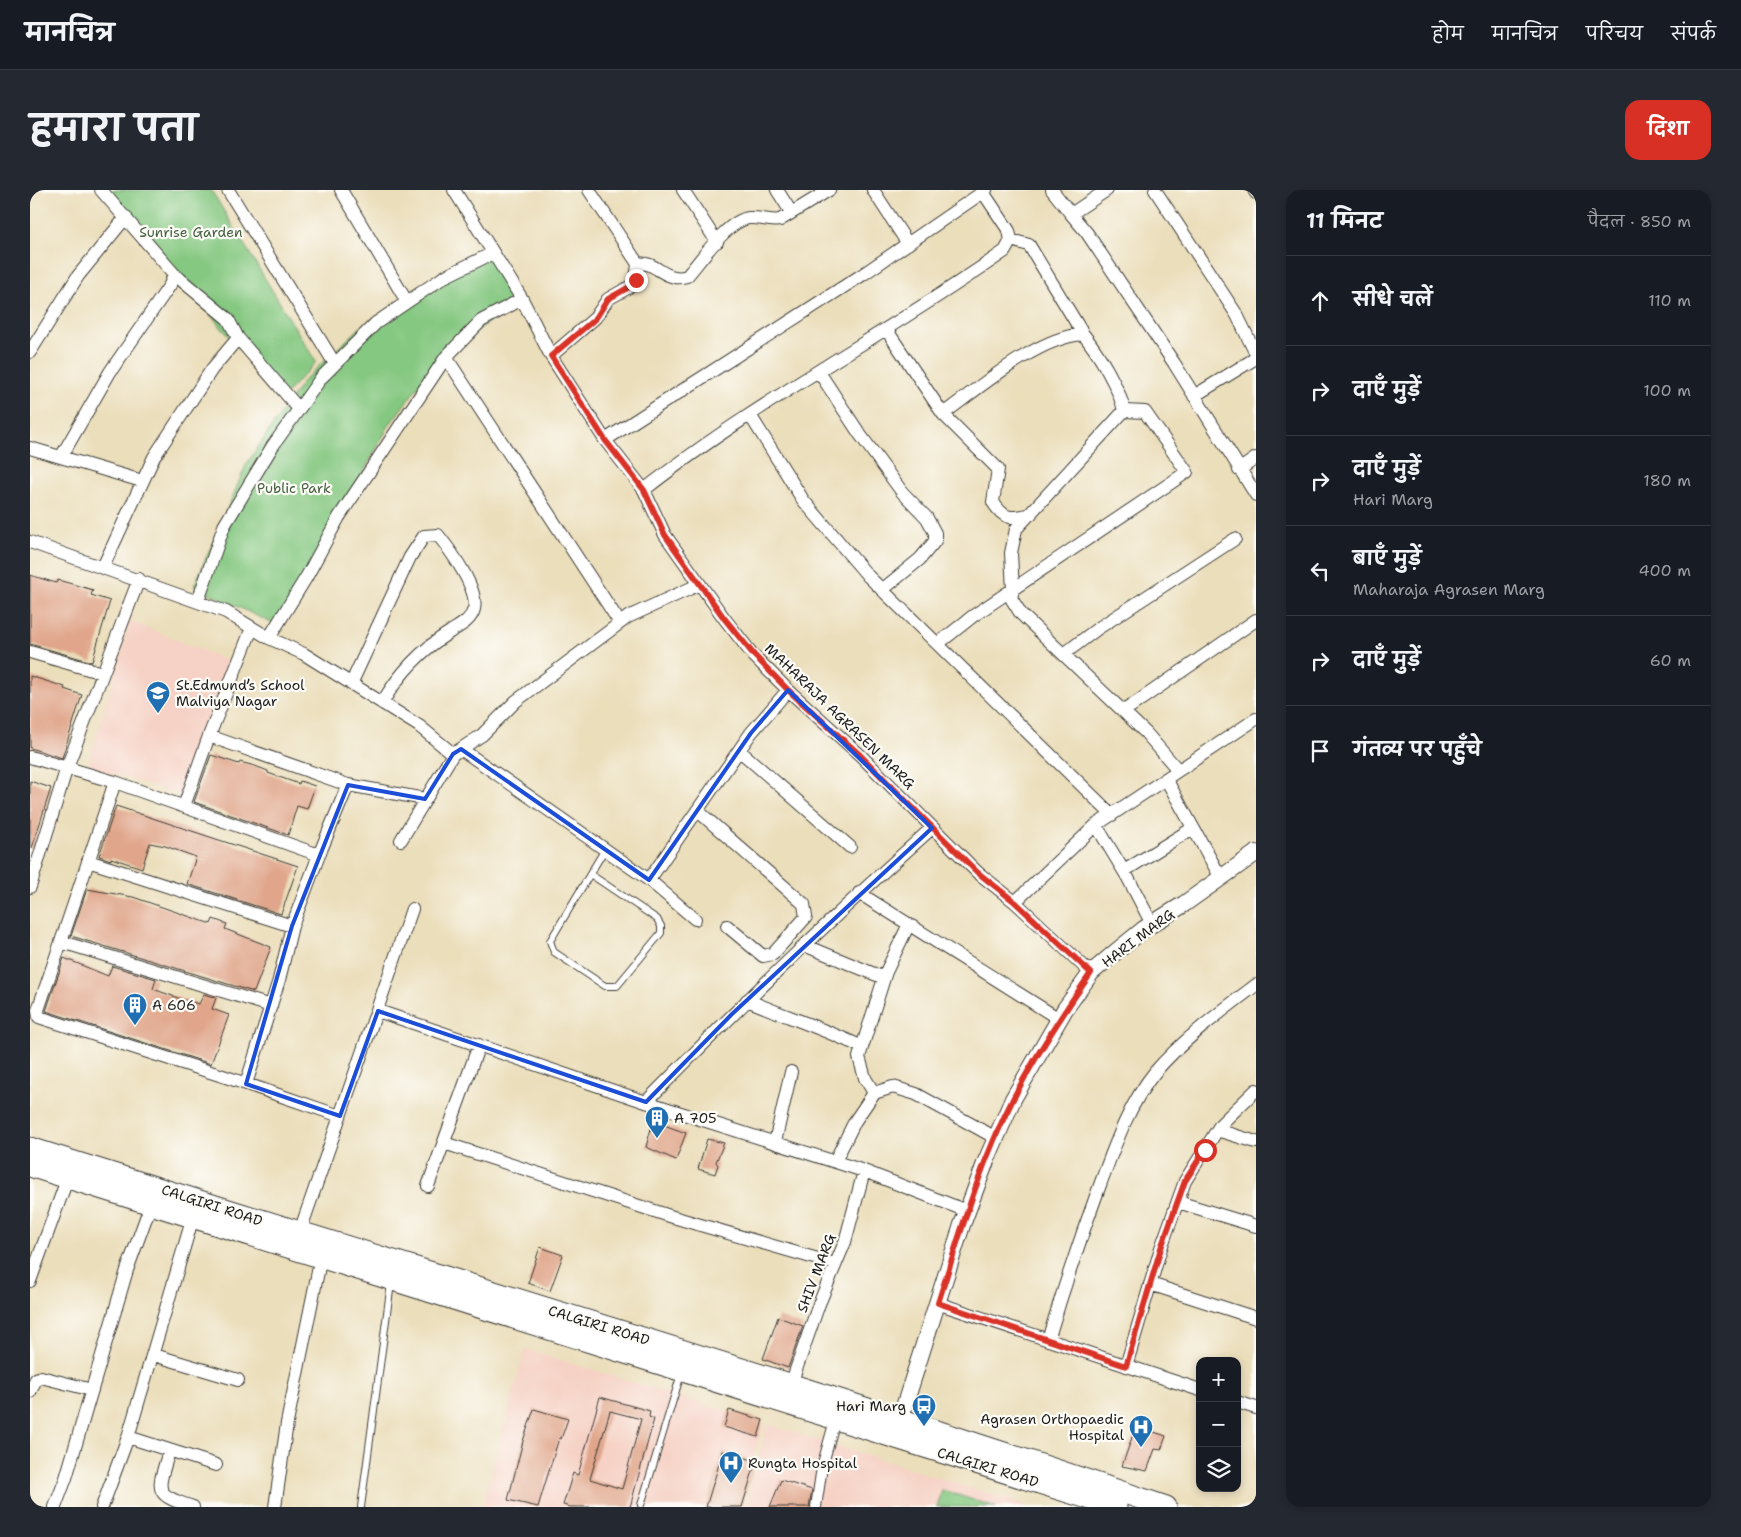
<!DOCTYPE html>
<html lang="hi">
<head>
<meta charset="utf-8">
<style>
  :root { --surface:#171b24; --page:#242831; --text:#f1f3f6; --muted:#9ea1a6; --line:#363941; --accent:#d93025 }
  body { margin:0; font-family:"Shantell Sans","Playpen Sans Deva",sans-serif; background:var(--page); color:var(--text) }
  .controls { position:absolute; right:15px; bottom:15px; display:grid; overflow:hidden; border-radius:10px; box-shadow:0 2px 8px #0003 }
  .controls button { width:45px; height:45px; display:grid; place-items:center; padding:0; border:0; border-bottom:1px solid var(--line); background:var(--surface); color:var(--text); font:25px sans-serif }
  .stop { position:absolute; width:15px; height:15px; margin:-11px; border:4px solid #d93025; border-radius:50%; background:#fff }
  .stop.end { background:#d93025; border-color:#fff; box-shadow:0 1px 5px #0008 }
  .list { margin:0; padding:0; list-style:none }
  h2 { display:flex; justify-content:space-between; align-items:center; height:65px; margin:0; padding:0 20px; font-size:21px }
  h2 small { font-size:16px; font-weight:400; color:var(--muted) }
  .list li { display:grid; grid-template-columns:32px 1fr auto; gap:15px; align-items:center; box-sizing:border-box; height:90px; padding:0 20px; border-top:1px solid var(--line) }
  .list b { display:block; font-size:19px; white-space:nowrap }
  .list p { margin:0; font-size:16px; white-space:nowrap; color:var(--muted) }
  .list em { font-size:16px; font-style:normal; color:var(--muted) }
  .icon { flex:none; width:28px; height:28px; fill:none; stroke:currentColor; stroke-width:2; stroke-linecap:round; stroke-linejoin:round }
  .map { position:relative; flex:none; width:1226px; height:1317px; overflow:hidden; border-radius:15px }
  header { display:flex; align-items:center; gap:30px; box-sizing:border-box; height:70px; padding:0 25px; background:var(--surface); border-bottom:1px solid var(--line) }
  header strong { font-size:24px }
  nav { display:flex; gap:28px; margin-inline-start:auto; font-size:18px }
  .intro { display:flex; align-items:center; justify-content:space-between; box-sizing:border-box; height:120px; padding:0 30px }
  h1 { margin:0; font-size:35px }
  .button { padding:12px 22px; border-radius:15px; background:var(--accent); color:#fff; font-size:18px; font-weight:700 }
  main { display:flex; gap:30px; padding:0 30px }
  aside { flex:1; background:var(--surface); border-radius:15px; box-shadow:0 2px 8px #0003 }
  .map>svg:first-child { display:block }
  .built { fill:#f6d1c5 }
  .green { fill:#85c881; stroke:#50724e }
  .building { fill:#e0a58a; fill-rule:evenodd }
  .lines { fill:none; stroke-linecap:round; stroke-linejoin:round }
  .service-casing { stroke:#3b3934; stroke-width:8 }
  .pedestrian-casing { stroke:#3b3934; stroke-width:12 }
  .minor-casing { stroke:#3b3934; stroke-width:14 }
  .tertiary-casing { stroke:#3b3934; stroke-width:18 }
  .primary-casing { stroke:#3b3934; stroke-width:23 }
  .service { stroke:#fff; stroke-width:6 }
  .pedestrian { stroke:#fff; stroke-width:10 }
  .minor { stroke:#fff; stroke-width:12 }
  .tertiary { stroke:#fff; stroke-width:16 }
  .primary { stroke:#fff; stroke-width:21 }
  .route { stroke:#d93025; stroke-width:6 }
  .marked { fill:none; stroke:#1d4ed8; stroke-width:4; stroke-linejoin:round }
  .labels { text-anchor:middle; stroke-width:4.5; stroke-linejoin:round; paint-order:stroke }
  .park-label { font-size:14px; fill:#466144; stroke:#fdfcf7 }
  .poi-label { font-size:14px; fill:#1c1c1c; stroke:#fdfcf7; text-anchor:start }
  .street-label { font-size:14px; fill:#1c1c1c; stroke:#fdfcf7 }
</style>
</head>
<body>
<header>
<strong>मानचित्र</strong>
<nav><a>होम</a><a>मानचित्र</a><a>परिचय</a><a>संपर्क</a></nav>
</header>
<div class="intro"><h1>हमारा पता</h1><a class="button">दिशा</a></div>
<main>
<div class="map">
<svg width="1226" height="1317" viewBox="0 0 1226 1317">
  <rect width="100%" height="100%" fill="#fdfcf7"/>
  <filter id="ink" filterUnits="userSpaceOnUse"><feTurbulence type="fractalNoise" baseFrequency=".02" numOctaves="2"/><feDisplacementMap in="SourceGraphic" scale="10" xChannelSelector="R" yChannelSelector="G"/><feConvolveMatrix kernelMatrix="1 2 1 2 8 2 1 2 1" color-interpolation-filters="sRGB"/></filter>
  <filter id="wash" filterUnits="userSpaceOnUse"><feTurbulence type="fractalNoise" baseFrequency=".0096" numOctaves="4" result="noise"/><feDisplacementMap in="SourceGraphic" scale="20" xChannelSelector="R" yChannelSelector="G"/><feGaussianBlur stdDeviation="1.12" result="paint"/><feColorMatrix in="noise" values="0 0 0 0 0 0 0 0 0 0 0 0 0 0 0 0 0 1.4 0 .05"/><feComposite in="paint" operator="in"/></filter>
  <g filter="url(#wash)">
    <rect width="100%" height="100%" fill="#ebdebb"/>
    <path class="built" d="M 100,431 L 200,472 L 154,606 L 58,576 Z
      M 495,1159 L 734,1233 L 709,1317 L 452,1317 Z
      M 737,1234 L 1001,1317 L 715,1317 Z"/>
    <path class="green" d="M 73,0 L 181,0 L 286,172 L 252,208 Z
      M 454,54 L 487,112 L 411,166 L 360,234 L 248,436 L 164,396 L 217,273 L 274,190 L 333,135 L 408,87 Z
      M 912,1300 L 966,1317 L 907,1317 Z"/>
    <g id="blocks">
      <path class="building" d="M 0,385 L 26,393 L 28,390 L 63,400 L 61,405 L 80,411 L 62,472 L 0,454 Z
        M 0,486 L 35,497 L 34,499 L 52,505 L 32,568 L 0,558 Z
        M 181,565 L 209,574 L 210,572 L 225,576 L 238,581 L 238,583 L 269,594 L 270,591 L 285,596 L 277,619 L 267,616 L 258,645 L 164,612 Z
        M 0,591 L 21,598 L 2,658 L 0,658 Z
        M 86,616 L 268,676 L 251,724 L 157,694 L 166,667 L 135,656 L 120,653 L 112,678 L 81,668 L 81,670 L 69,666 Z
        M 57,699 L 103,707 L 181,734 L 183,729 L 197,734 L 195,739 L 241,757 L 224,802 L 41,746 Z
        M 34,768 L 78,786 L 82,776 L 126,789 L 123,799 L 154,810 L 169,814 L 174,804 L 186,808 L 182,819 L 199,825 L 181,874 L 16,821 Z
        M 623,931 L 656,943 L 646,970 L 616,957 Z
        M 677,949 L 694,953 L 686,972 L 688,975 L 685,984 L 668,979 Z
        M 510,1057 L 533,1065 L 520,1101 L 498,1093 Z
        M 748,1127 L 773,1136 L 758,1178 L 733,1169 Z
        M 570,1207 L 620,1221 L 619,1227 L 624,1229 L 600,1317 L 540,1317 L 533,1315 L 543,1283 L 548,1285 ZM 580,1221 L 611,1229 L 592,1299 L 560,1289 Z
        M 504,1219 L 538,1229 L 531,1249 L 529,1248 L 508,1317 L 478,1310 L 493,1251 Z
        M 699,1220 L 733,1230 L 728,1247 L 694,1237 Z
        M 1106,1236 L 1136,1246 L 1131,1260 L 1125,1259 L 1117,1281 L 1092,1276 Z
        M 693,1261 L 726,1271 L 712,1317 L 676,1317 Z
        M 751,1290 L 782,1300 L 779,1317 L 740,1317 Z"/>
    </g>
  </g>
  <g filter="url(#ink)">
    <use href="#blocks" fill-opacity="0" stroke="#3b3934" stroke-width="1"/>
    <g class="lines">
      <defs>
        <path id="service" d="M 560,684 L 627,729 L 631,736 L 631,743 L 587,796 L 575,796 L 524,762 L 520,751 L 575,659
          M 611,1315 L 651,1184
          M 331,1317 L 361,1093"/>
        <path id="pedestrian" d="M 786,1317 L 792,1277 L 805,1230"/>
        <path id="minor" d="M 198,0 L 305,174
          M 311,0 L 377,112
          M 424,0 L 492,109 L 521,166 L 575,250 L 614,300 L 635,345 L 694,428 L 723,465 L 758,500 L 830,565 L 947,682 L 985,712 L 1061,783
          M 559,0 L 608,74
          M 653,0 L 687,52
          M 747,0 L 761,22
          M 843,0 L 878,54
          M 1022,0 L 1041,24
          M 1077,0 L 1041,24 L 1057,43 L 1144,173 L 1226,305
          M 1125,0 L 1207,125 L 1226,164
          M 1224,0 L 1226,3
          M 981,50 L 999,55 L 1053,144
          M 144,84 L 198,129 L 208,148 L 269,219
          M 856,139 L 913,224 L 968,279 L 963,312 C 974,330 981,329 1001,324
          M 0,162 L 48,86 L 96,27
          M 521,166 L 565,128 L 578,109 L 601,96 L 606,90 L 608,74 C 624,71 630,85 645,87 C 648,88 653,87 657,86 C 671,70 698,30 719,28 C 730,27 739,32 750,30 L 799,0
          M 416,167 L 590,433
          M 789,182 L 829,243 L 872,302 L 897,328 L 905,343 L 905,351 L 890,369 L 852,400
          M 1164,206 L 1226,168
          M 913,224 C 950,197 1008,147 1053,144 C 1068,162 1090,199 1094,221 L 986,339 L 981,363 L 983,400 L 981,408 L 991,424 L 1116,543 L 1148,580
          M 720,225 L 773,310 L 838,386 L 1082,625
          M 575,250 L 832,85 L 956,0
          M 0,258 L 112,291
          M 31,267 L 80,182 L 140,95 L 144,84 L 71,0
          M 1209,280 L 1226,268
          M 614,300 C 727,211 857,144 975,61 L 981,50 L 979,41 L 953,2
          M 0,352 L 196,422 L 239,448 L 274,464 L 389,536 L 423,564
          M 73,377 L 124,267 L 182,179 L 208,148
          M 168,411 L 194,336 L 242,257 L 291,188 L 346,133 L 414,87 L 463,63
          M 239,448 L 277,386 L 309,327 L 416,167 L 451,131 L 492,109
          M 909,453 L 943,426 L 1157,282 L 1115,222 L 1094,221
          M 0,462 L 72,483
          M 1034,464 L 1067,439 L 1205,349
          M 321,494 L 380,367 L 394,346 L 408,345 C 420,360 449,399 444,419 C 441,431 429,436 420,442 C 391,460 369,484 352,513
          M 1094,521 L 1226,430
          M 179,546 L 318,595 L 395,609
          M 431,559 L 619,690 L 665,729
          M 710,561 L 820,657
          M 0,567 L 85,592 L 289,665
          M 1136,589 L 1191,688
          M 85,592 L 8,820 L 9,827 L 199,888 L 310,926
          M 154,616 L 179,546 L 222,438
          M 668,621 L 774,714 L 776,727 L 743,764 L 733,766 L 697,736
          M 1066,635 L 1098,688 L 1122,734
          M 371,650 L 423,564 L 452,545 L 486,511 L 598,427 L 670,394
          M 58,671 L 262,736
          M 1094,681 L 1163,638
          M 619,690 L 721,543 L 758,500
          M 0,697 L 37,577 L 109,389
          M 829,703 L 1029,829
          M 985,712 L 1066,635 L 1226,529
          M 32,752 L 241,816
          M 774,755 L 854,788
          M 717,810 C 755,826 794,839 832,857
          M 348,821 L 616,912 L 834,981 L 937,1021
          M 216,894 L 249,790 L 262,736 L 289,665 L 318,595
          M 844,903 L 835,888 L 829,867 L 856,782 L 878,736
          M 616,912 C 709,817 803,726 902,638
          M 1187,940 L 1226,952
          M 745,952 L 761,882
          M 414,953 L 643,1027 L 805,1074
          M 805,971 L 825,931 L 844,903 L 863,897 L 886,904 L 966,948
          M 398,996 L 449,855
          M 1148,1012 L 1226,1036
          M 268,1047 L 382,719
          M 0,1091 L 38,987
          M 1120,1094 L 1226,1128
          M 907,1113 L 1170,1200
          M 1018,1150 C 1034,1097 1051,1046 1070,995 C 1084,957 1099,914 1125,882 C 1151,851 1193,820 1226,795
          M 124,1165 L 208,1190
          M 1096,1176 L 1131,1058 L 1155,991 L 1191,934 L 1226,900
          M 761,1194 L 789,1114 L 815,1052 L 834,981
          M 0,1202 L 6,1189 L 11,1187 L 62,1200
          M 1207,1212 L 1226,1218
          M 98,1247 L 186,1275
          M 139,1261 C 128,1300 121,1304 163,1317
          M 25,1317 L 36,1288 L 97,1080 L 121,1014
          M 72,1317 L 98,1247 L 163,1027
          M 245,1317 L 257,1233 L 291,1067"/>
        <path id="tertiary" d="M 867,1239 L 932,1035 L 956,971 L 983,909 L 1035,819 L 1061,783 L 1082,765 L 1114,739 L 1154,714 L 1226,663"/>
        <path id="primary" d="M 0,958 C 379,1078 760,1189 1136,1317
          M 0,976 L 1086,1317"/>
      </defs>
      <use href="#service" class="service-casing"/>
      <use href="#pedestrian" class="pedestrian-casing"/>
      <use href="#minor" class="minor-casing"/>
      <use href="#tertiary" class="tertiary-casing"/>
      <use href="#primary" class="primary-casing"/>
      <use href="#service" class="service"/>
      <use href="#pedestrian" class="pedestrian"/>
      <use href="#minor" class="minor"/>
      <use href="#tertiary" class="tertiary"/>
      <use href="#primary" class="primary"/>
    </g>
  </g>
  <g class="lines" filter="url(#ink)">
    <path class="route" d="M 606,90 L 601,96 L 578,109 L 566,128 L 521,166 L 575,250 L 614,300 L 635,345 L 694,428 L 724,465 L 758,500 L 830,565 L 947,682 L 985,712 L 1061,783 C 1033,823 1006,865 983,909 C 950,974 930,1044 908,1113 L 1096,1176 L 1131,1058 L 1155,991 L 1175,960"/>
  </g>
  <path class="marked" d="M 758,500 L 902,638 L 701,825 L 616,912 L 348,821 L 310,926 L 216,894 L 262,736 L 318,595 L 395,609 L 423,564 L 431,559 L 619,690 L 721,543 Z"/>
  <defs>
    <symbol id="school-pin" viewBox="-11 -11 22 30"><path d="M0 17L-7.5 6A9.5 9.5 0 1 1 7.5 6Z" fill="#1f6fb2" stroke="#fdfcf7"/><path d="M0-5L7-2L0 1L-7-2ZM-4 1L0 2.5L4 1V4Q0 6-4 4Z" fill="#fff"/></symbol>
    <symbol id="building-pin" viewBox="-11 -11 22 30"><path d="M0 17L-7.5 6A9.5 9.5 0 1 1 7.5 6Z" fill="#1f6fb2" stroke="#fdfcf7"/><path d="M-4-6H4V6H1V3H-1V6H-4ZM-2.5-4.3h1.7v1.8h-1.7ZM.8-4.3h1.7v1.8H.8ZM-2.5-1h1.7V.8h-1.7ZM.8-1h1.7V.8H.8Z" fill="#fff"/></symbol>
    <symbol id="bus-pin" viewBox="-11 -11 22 30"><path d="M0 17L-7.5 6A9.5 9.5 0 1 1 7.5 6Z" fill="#1f6fb2" stroke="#fdfcf7"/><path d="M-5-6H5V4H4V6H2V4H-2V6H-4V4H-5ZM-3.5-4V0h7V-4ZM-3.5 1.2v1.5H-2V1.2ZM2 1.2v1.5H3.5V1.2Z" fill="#fff"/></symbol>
    <symbol id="hospital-pin" viewBox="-11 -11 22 30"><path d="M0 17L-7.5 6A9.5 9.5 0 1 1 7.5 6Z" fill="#1f6fb2" stroke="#fdfcf7"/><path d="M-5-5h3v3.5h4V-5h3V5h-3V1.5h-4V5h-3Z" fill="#fff"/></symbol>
  </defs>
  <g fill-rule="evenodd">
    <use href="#school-pin" x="114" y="489" width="28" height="38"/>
    <use href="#building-pin" x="91" y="801" width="28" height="38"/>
    <use href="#building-pin" x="613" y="914" width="28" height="38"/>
    <use href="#bus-pin" x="880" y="1202" width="28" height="38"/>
    <use href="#hospital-pin" x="1097" y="1223" width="28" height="38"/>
    <use href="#hospital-pin" x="687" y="1259" width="28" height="38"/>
  </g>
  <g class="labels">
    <g class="park-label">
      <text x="161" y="47">Sunrise Garden</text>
      <text x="264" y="303">Public Park</text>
    </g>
    <g class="poi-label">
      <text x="146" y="500">St.Edmund’s School<tspan x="146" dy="16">Malviya Nagar</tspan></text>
      <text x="122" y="820">A 606</text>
      <text x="644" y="933">A 705</text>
      <text x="876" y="1221" text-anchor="end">Hari Marg</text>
      <text x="1094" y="1234" text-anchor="end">Agrasen Orthopaedic<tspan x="1094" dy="16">Hospital</tspan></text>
      <text x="718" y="1278">Rungta Hospital</text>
    </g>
    <g class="street-label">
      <text transform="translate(810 526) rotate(44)" y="5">MAHARAJA AGRASEN MARG</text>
      <text transform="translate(1108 748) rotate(-37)" y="5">HARI MARG</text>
      <text transform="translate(182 1015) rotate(18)" y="5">CALGIRI ROAD</text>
      <text transform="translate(786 1083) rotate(-69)" y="5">SHIV MARG</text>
      <text transform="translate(569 1135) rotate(17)" y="5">CALGIRI ROAD</text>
      <text transform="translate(958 1277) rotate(17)" y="5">CALGIRI ROAD</text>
    </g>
  </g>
</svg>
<div class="controls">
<button>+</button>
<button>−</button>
<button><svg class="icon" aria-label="layers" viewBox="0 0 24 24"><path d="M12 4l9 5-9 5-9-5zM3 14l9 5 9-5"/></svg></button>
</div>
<div class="stop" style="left:1175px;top:960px"></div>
<div class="stop end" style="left:606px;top:90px"></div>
</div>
<aside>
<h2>11 मिनट<small>पैदल · 850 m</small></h2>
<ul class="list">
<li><svg class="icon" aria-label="ahead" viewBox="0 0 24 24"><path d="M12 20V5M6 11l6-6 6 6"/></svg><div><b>सीधे चलें</b></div><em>110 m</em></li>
<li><svg class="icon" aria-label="right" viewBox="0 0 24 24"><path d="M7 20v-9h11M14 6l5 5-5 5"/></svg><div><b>दाएँ मुड़ें</b></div><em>100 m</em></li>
<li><svg class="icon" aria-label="right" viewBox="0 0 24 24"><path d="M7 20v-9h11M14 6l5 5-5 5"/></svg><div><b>दाएँ मुड़ें</b><p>Hari Marg</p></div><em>180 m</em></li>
<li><svg class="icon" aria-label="left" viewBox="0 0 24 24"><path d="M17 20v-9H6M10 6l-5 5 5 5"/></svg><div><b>बाएँ मुड़ें</b><p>Maharaja Agrasen Marg</p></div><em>400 m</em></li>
<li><svg class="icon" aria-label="right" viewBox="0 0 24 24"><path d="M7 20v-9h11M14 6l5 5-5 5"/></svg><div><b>दाएँ मुड़ें</b></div><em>60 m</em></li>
<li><svg class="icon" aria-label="arrive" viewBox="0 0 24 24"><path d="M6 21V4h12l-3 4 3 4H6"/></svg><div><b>गंतव्य पर पहुँचे</b></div></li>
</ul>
</aside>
</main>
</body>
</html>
